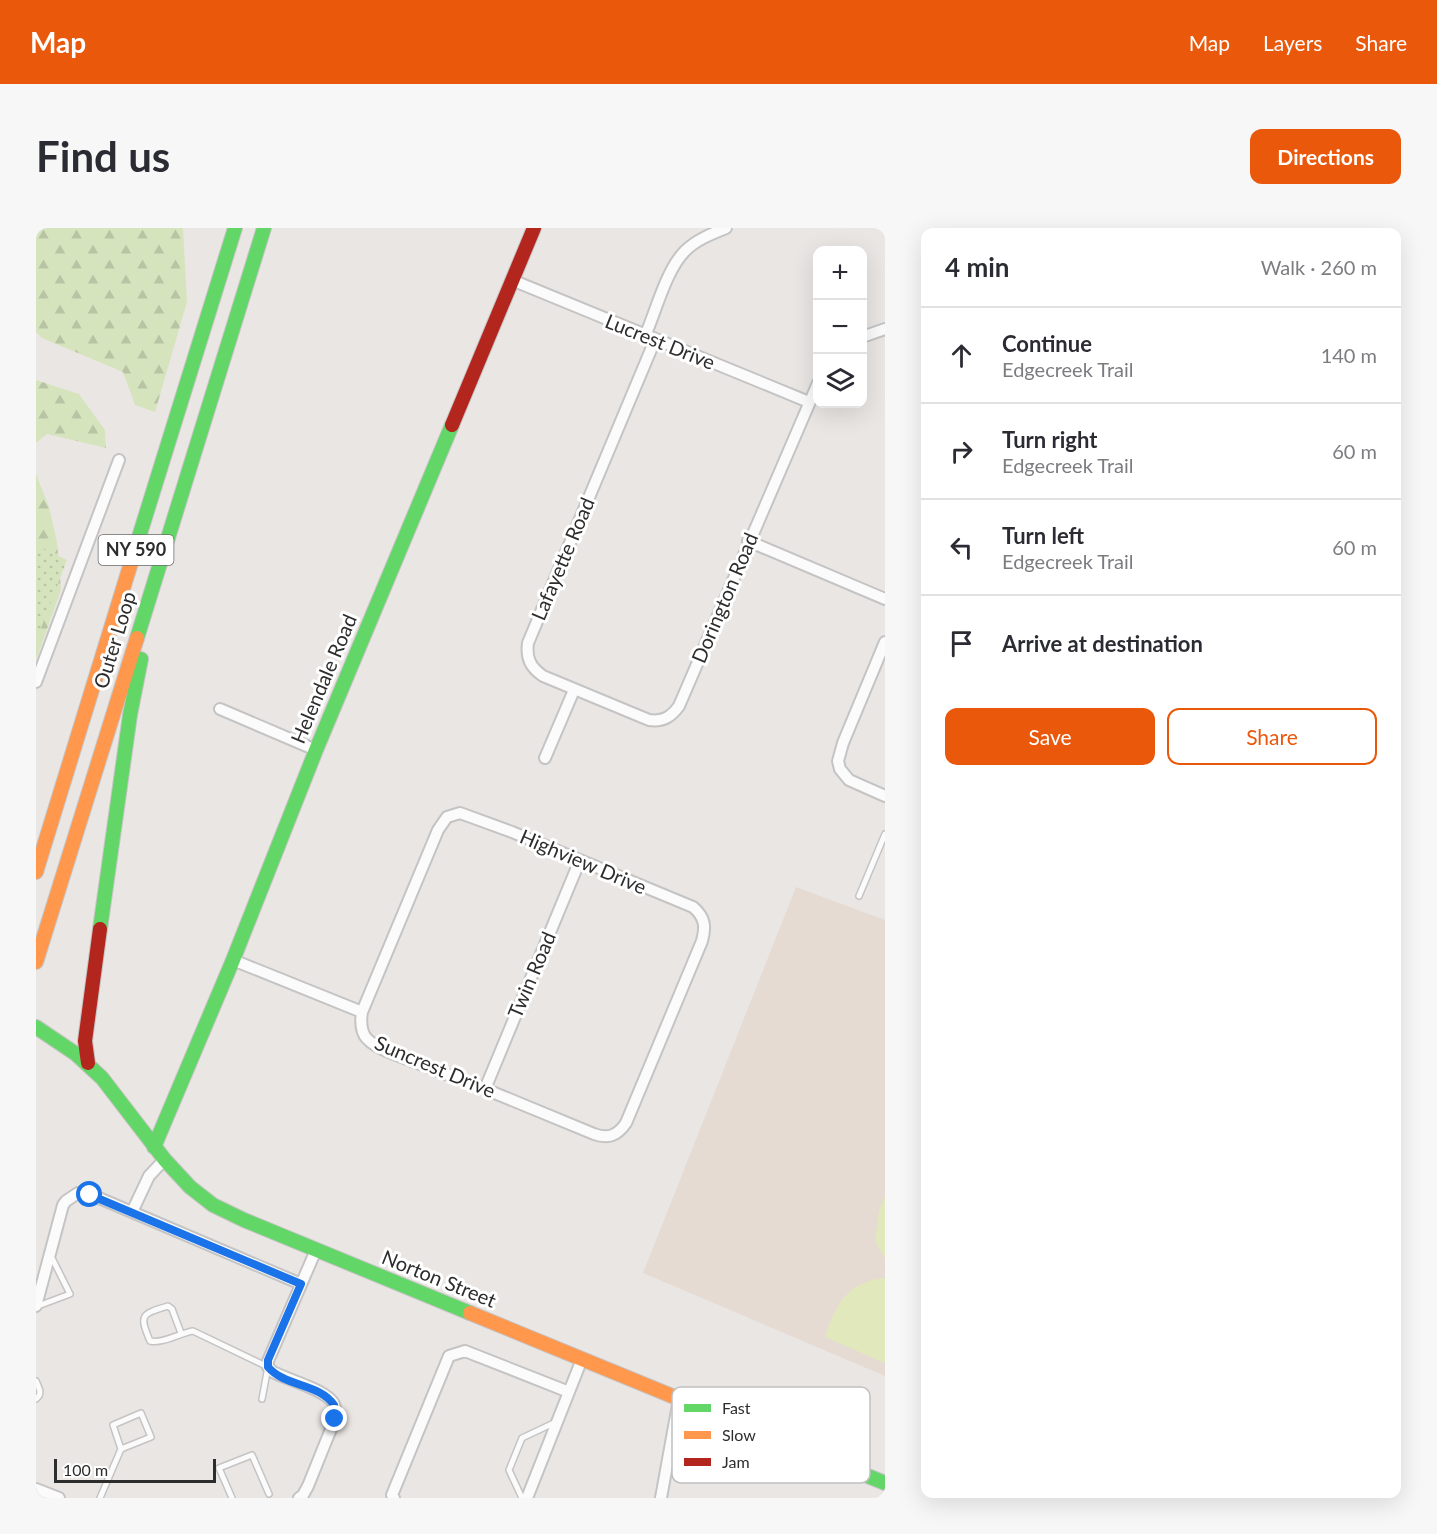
<!DOCTYPE html>
<html lang="en">
<head>
<meta charset="utf-8">
<style>
  :root { --surface:#fff; --page:#f7f7f7; --text:#2b2b33; --muted:#7c7c81; --line:#e1e1e2; --accent:#ea580c }
  body { margin:0; font-family:Lato,sans-serif; background:var(--page); color:var(--text) }
  .controls { position:absolute; right:18px; top:18px; display:grid; overflow:hidden; border-radius:12px; box-shadow:0 6px 24px #0002 }
  .controls button { width:54px; height:54px; display:grid; place-items:center; padding:0; border:0; border-bottom:2px solid var(--line); background:var(--surface); color:var(--text); font:30px sans-serif }
  .scale { position:absolute; left:18px; bottom:15px; width:162px; box-sizing:border-box; padding-left:6px; border:3px solid #2d2d2d; border-top:0; font-size:16px; line-height:21px; white-space:nowrap; color:#2d2d2d; -webkit-text-stroke:4px #fff; paint-order:stroke }
  .stop { position:absolute; width:18px; height:18px; margin:-14px; border:4px solid #1a73e8; border-radius:50%; background:#fff }
  .stop.end { background:#1a73e8; border-color:#fff; box-shadow:0 2px 6px #0008 }
  .list { margin:0; padding:0; list-style:none }
  h2 { display:flex; justify-content:space-between; align-items:center; height:78px; margin:0; padding:0 24px; font-size:26px }
  h2 small { font-size:20px; font-weight:400; color:var(--muted) }
  .list li { display:grid; grid-template-columns:39px 1fr auto; gap:18px; align-items:center; box-sizing:border-box; height:96px; padding:0 24px; border-top:2px solid var(--line) }
  .list b { display:block; font-size:22px; white-space:nowrap }
  .list p { margin:0; font-size:20px; white-space:nowrap; color:var(--muted) }
  .list em { font-size:20px; font-style:normal; color:var(--muted) }
  .actions { display:flex; gap:12px; padding:18px 24px }
  .actions a { flex:1; padding:14px 0; border:2px solid var(--accent); border-radius:12px; text-align:center; font-size:21px; color:var(--accent) }
  .actions .main { background:var(--accent); color:#fff }
  .icon { flex:none; width:33px; height:33px; fill:none; stroke:currentColor; stroke-width:2; stroke-linecap:round; stroke-linejoin:round }
  .map { position:relative; flex:none; width:849px; height:1270px; overflow:hidden; border-radius:12px }
  header { display:flex; align-items:center; gap:36px; box-sizing:border-box; height:84px; padding:0 30px; background:var(--accent); color:#fff }
  header strong { font-size:28px }
  nav { display:flex; gap:33px; margin-inline-start:auto; font-size:21px }
  .intro { display:flex; align-items:center; justify-content:space-between; box-sizing:border-box; height:144px; padding:0 36px }
  h1 { margin:0; font-size:42px }
  .button { padding:15px 27px; border-radius:12px; background:var(--accent); color:#fff; font-size:21px; font-weight:700 }
  main { display:flex; gap:36px; padding:0 36px }
  aside { flex:1; background:var(--surface); border-radius:12px; box-shadow:0 6px 24px #0002 }
  .map>svg:first-child { display:block }
  .education { fill:#e5dbd3 }
  .forest { fill:url(#forest-firs) }
  .park { fill:url(#park-dots) }
  .pitch { fill:#e1e8bc }
  .lines { fill:none; stroke-linecap:round; stroke-linejoin:round }
  .lane-casing { stroke:#c5c4c4; stroke-width:8 }
  .street-casing { stroke:#c5c4c4; stroke-width:14 }
  .fast-casing { stroke:#c5c4c4; stroke-width:16 }
  .slow-casing { stroke:#c5c4c4; stroke-width:16 }
  .jam-casing { stroke:#c5c4c4; stroke-width:16 }
  .lane { stroke:#fcfbfb; stroke-width:5 }
  .street { stroke:#fcfbfb; stroke-width:10 }
  .fast { stroke:#63d668; stroke-width:14 }
  .slow { stroke:#ff974d; stroke-width:14 }
  .jam { stroke:#b3261e; stroke-width:14 }
  .route { stroke:#1a73e8; stroke-width:8 }
  .labels { text-anchor:middle; stroke-width:6; stroke-linejoin:round; paint-order:stroke }
  .shield { fill:#fff; stroke:#6c6c6c; stroke-width:1.5 }
  .shield-label { font-size:18px; font-weight:bold; fill:#2d2d2d }
  .street-label { font-size:20px; fill:#2d2d2d; stroke:#fff }
  .key { fill:#fff; stroke:#c0c0c0; stroke-width:1.5 }
  .key-label { font-size:16px; fill:#2d2d2d }
</style>
</head>
<body>
<header>
<strong>Map</strong>
<nav><a>Map</a><a>Layers</a><a>Share</a></nav>
</header>
<div class="intro"><h1>Find us</h1><a class="button">Directions</a></div>
<main>
<div class="map">
<svg width="849" height="1270" viewBox="0 0 849 1270">
  <defs>
    <pattern id="forest-firs" width="22" height="20" patternUnits="userSpaceOnUse" patternTransform="scale(1.5)"><rect width="22" height="20" fill="#d6e4be"/><path d="M5 1l3.5 6h-7zM16 11l3.5 6h-7z" fill="#b8c4a4"/></pattern>
    <pattern id="park-dots" width="8" height="8" patternUnits="userSpaceOnUse" patternTransform="scale(1.5)"><rect width="8" height="8" fill="#d6e4be"/><path d="M2 2h.1M6 6h.1" fill="none" stroke="#b8c4a4" stroke-width="1.8" stroke-linecap="round"/></pattern>
  </defs>
  <rect width="100%" height="100%" fill="#eae6e4"/>
  <path class="education" d="M 760,659 L 849,692 L 849,1148 L 607,1045 Z"/>
  <path class="forest" d="M 0,0 L 147,0 L 151,74 L 119,184 L 99,177 L 87,144 L 6,110 L 0,104 Z
    M 0,152 L 43,166 L 69,202 L 70,220 L 11,206 L 0,215 Z
    M 0,246 L 13,279 L 21,314 L 25,362 L 0,432 Z"/>
  <path class="park" d="M 0,317 L 31,332 L 0,413 Z"/>
  <path class="pitch" d="M 849,968 L 849,1031 L 839,1013 L 843,983 Z
    M 849,1050 L 849,1135 L 789,1109 C 800,1076 811,1054 849,1050 Z"/>
  <g class="lines">
    <defs>
      <path id="lane" d="M 823,668 L 849,606
        M 2,1078 L 34,1066 L 15,1028
        M 145,1105 L 136,1081 L 132,1078 C 105,1086 103,1087 114,1113 C 127,1116 144,1105 157,1103 L 232,1139 L 226,1171
        M 0,1153 C 3,1160 7,1166 0,1171
        M 64,1270 L 85,1221 L 77,1197 L 105,1185 L 115,1209 L 85,1221
        M 196,1270 L 183,1240 L 216,1227 L 233,1266
        M 486,1270 L 473,1242 L 486,1210 L 520,1194"/>
      <path id="street" d="M 476,52 L 773,174
        M 609,108 C 620,83 630,42 649,23 C 660,12 675,6 690,0
        M 826,109 L 849,101
        M 619,112 L 492,415 C 490,430 494,439 507,448 L 613,492 C 627,494 635,489 643,478 L 782,155
        M 712,313 L 849,371
        M 849,414 L 807,515 L 802,533 L 804,541 L 813,552 L 849,568
        M 0,454 L 83,232
        M 184,481 L 280,522
        M 509,530 L 538,462
        M 424,585 L 476,604 L 657,679 C 669,689 670,699 666,713 L 590,895 C 581,908 572,911 558,906 L 449,861 L 355,825 C 333,815 322,810 326,784 L 402,602 L 411,589 Z
        M 197,732 L 326,784
        M 449,861 L 544,632
        M 96,984 L 113,948 L 128,932
        M 0,1078 L 27,977 L 30,973 L 42,965 L 63,970 L 265,1056
        M 0,1261 L 23,1270
        M 263,1270 L 267,1267 L 272,1258 L 299,1191 C 300,1186 300,1181 298,1176 C 291,1162 252,1152 237,1144 L 232,1139 L 232,1133 L 280,1022
        M 358,1270 L 356,1267 L 413,1128 L 429,1123 L 533,1164
        M 491,1270 L 546,1131
        M 625,1270 L 643,1171"/>
      <path id="fast" d="M 98,325 L 199,0
        M 101,410 L 228,0
        M 64,701 L 94,487 L 105,431
        M 0,799 L 40,826 L 66,850 L 129,932 L 154,959 L 177,977 L 208,992 L 434,1085
        M 118,919 L 197,732 L 280,522 L 416,197
        M 697,1193 L 849,1255"/>
      <path id="slow" d="M 0,644 L 98,325
        M 0,734 L 101,410
        M 434,1085 L 697,1193"/>
      <path id="jam" d="M 416,197 L 498,0
        M 52,835 L 49,813 L 64,701"/>
    </defs>
    <use href="#lane" class="lane-casing"/>
    <use href="#street" class="street-casing"/>
    <use href="#fast" class="fast-casing"/>
    <use href="#slow" class="slow-casing"/>
    <use href="#jam" class="jam-casing"/>
    <use href="#lane" class="lane"/>
    <use href="#street" class="street"/>
    <use href="#fast" class="fast"/>
    <use href="#slow" class="slow"/>
    <use href="#jam" class="jam"/>
  </g>
  <g class="lines">
    <path class="route" d="M 54,967 L 265,1056 L 232,1132 L 232,1139 C 249,1159 283,1155 298,1177 L 299,1191"/>
  </g>
  <g class="labels">
    <rect class="shield" x="62.5" y="307" width="75" height="30" rx="4.5"/>
    <g class="shield-label">
      <text x="100" y="328">NY 590</text>
    </g>
    <g class="street-label">
      <text transform="translate(624 114) rotate(22)" y="7">Lucrest Drive</text>
      <text transform="translate(527 331) rotate(-67)" y="7">Lafayette Road</text>
      <text transform="translate(689 370) rotate(-67)" y="7">Dorington Road</text>
      <text transform="translate(79 412) rotate(-73)" y="7">Outer Loop</text>
      <text transform="translate(288 451) rotate(-67)" y="7">Helendale Road</text>
      <text transform="translate(547 634) rotate(23)" y="7">Highview Drive</text>
      <text transform="translate(496 747) rotate(-67)" y="7">Twin Road</text>
      <text transform="translate(399 839) rotate(23)" y="7">Suncrest Drive</text>
      <text transform="translate(403 1051) rotate(22)" y="7">Norton Street</text>
    </g>
  </g>
  <rect x="636" y="1159" width="198" height="96" rx="9" class="key"/>
  <rect x="648" y="1176" width="27" height="8" fill="#63d668"/>
  <rect x="648" y="1203" width="27" height="8" fill="#ff974d"/>
  <rect x="648" y="1230" width="27" height="8" fill="#b3261e"/>
  <g class="key-label">
    <text x="686" y="1186">Fast</text>
    <text x="686" y="1213">Slow</text>
    <text x="686" y="1240">Jam</text>
  </g>
</svg>
<div class="controls">
<button>+</button>
<button>−</button>
<button><svg class="icon" aria-label="layers" viewBox="0 0 24 24"><path d="M12 4l9 5-9 5-9-5zM3 14l9 5 9-5"/></svg></button>
</div>
<div class="scale">100 m</div>
<div class="stop" style="left:54px;top:967px"></div>
<div class="stop end" style="left:299px;top:1191px"></div>
</div>
<aside>
<h2>4 min<small>Walk · 260 m</small></h2>
<ul class="list">
<li><svg class="icon" aria-label="ahead" viewBox="0 0 24 24"><path d="M12 20V5M6 11l6-6 6 6"/></svg><div><b>Continue</b><p>Edgecreek Trail</p></div><em>140 m</em></li>
<li><svg class="icon" aria-label="right" viewBox="0 0 24 24"><path d="M7 20v-9h11M14 6l5 5-5 5"/></svg><div><b>Turn right</b><p>Edgecreek Trail</p></div><em>60 m</em></li>
<li><svg class="icon" aria-label="left" viewBox="0 0 24 24"><path d="M17 20v-9H6M10 6l-5 5 5 5"/></svg><div><b>Turn left</b><p>Edgecreek Trail</p></div><em>60 m</em></li>
<li><svg class="icon" aria-label="arrive" viewBox="0 0 24 24"><path d="M6 21V4h12l-3 4 3 4H6"/></svg><div><b>Arrive at destination</b></div></li>
</ul>
<div class="actions"><a class="main">Save</a><a>Share</a></div>
</aside>
</main>
</body>
</html>
